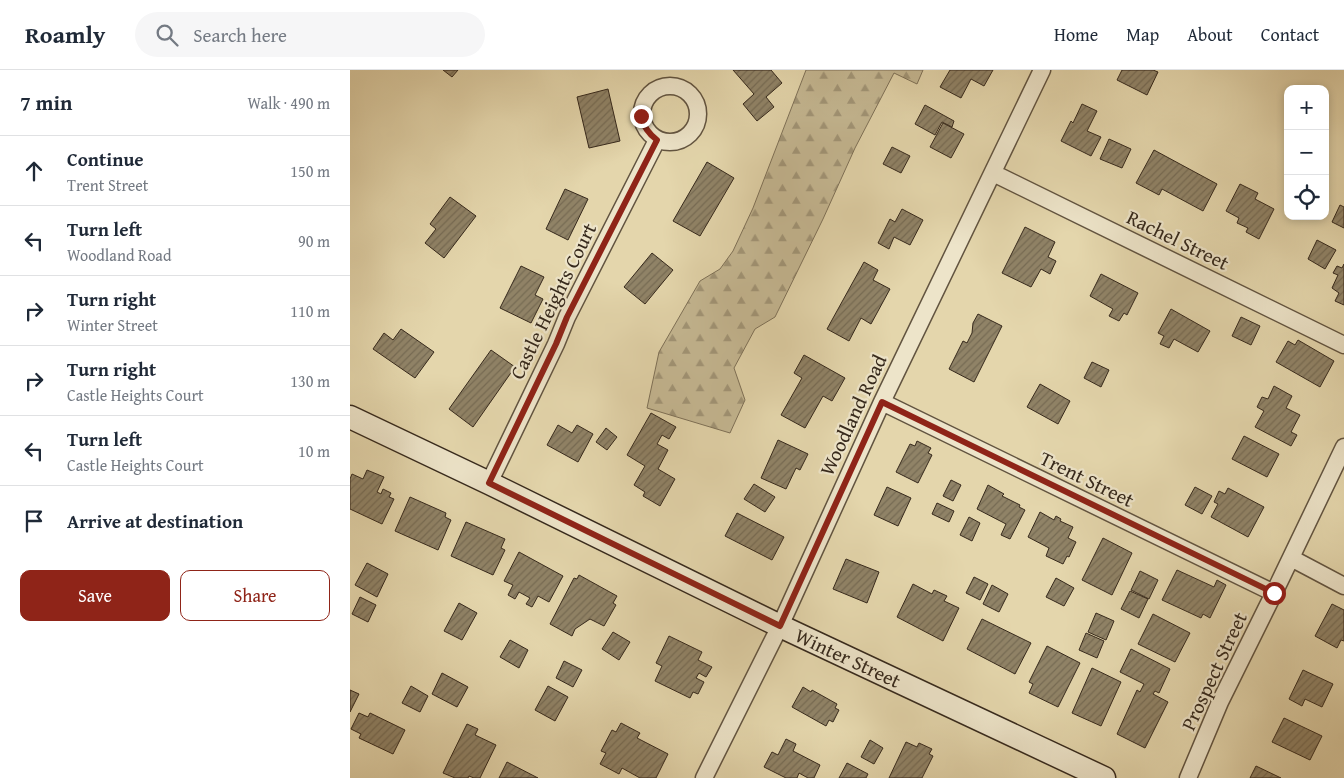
<!DOCTYPE html>
<html lang="en">
<head>
<meta charset="utf-8">
<style>
  :root { --surface:#fff; --page:#f6f6f7; --text:#1f2937; --muted:#747a83; --line:#e0e1e3; --accent:#8f2418 }
  body { margin:0; font-family:"Gentium Book Plus",serif; background:var(--page); color:var(--text) }
  .controls { position:absolute; right:15px; top:15px; display:grid; overflow:hidden; border-radius:10px; box-shadow:0 2px 8px #0003 }
  .controls button { width:45px; height:45px; display:grid; place-items:center; padding:0; border:0; border-bottom:1px solid var(--line); background:var(--surface); color:var(--text); font:25px sans-serif }
  .stop { position:absolute; width:15px; height:15px; margin:-11px; border:4px solid #8f2418; border-radius:50%; background:#fff }
  .stop.end { background:#8f2418; border-color:#fff; box-shadow:0 1px 5px #0008 }
  .list { margin:0; padding:0; list-style:none }
  h2 { display:flex; justify-content:space-between; align-items:center; height:65px; margin:0; padding:0 20px; font-size:21px }
  h2 small { font-size:16px; font-weight:400; color:var(--muted) }
  .list li { display:grid; grid-template-columns:32px 1fr auto; gap:15px; align-items:center; box-sizing:border-box; height:70px; padding:0 20px; border-top:1px solid var(--line) }
  .list b { display:block; font-size:19px; white-space:nowrap }
  .list p { margin:0; font-size:16px; white-space:nowrap; color:var(--muted) }
  .list em { font-size:16px; font-style:normal; color:var(--muted) }
  .actions { display:flex; gap:10px; padding:15px 20px }
  .actions a { flex:1; padding:11px 0; border:1px solid var(--accent); border-radius:10px; text-align:center; font-size:18px; color:var(--accent) }
  .actions .main { background:var(--accent); color:#fff }
  .icon { flex:none; width:28px; height:28px; fill:none; stroke:currentColor; stroke-width:2; stroke-linecap:round; stroke-linejoin:round }
  .map { position:relative; flex:none; width:994px; height:708px; overflow:hidden }
  header { display:flex; align-items:center; gap:30px; box-sizing:border-box; height:70px; padding:0 25px; background:var(--surface); border-bottom:1px solid var(--line) }
  header strong { font-size:24px }
  nav { display:flex; gap:28px; margin-inline-start:auto; font-size:18px }
  .search { width:350px; height:45px; background:var(--page); display:flex; align-items:center; gap:12px; box-sizing:border-box; padding:0 18px; border-radius:28px; color:var(--muted); font-size:19px }
  main { display:flex }
  aside { flex:1; background:var(--surface) }
  .map>svg:first-child { display:block }
  .forest { fill:url(#forest-firs); stroke:#7e7158 }
  .building { fill:url(#building-hatch); stroke:#36291c }
  .lines { fill:none; stroke-linecap:round; stroke-linejoin:round }
  .street-casing { stroke:#625440; stroke-width:19 }
  .secondary-casing { stroke:#36291c; stroke-width:25 }
  .street { stroke:#ede4c9; stroke-width:16 }
  .secondary { stroke:#ede4c9; stroke-width:22 }
  .route { stroke:#8f2418; stroke-width:6 }
  .labels { text-anchor:middle; stroke-width:4.5; stroke-linejoin:round; paint-order:stroke }
  .street-label { font-size:20px; fill:#36291c; stroke:#ede4c9 }
</style>
</head>
<body>
<header>
<strong>Roamly</strong>
<div class="search"><svg class="icon" aria-label="search" viewBox="0 0 24 24"><circle cx="10" cy="10" r="6"/><path d="M15 15l6 6"/></svg>Search here</div>
<nav><a>Home</a><a>Map</a><a>About</a><a>Contact</a></nav>
</header>
<main>
<aside>
<h2>7 min<small>Walk · 490 m</small></h2>
<ul class="list">
<li><svg class="icon" aria-label="ahead" viewBox="0 0 24 24"><path d="M12 20V5M6 11l6-6 6 6"/></svg><div><b>Continue</b><p>Trent Street</p></div><em>150 m</em></li>
<li><svg class="icon" aria-label="left" viewBox="0 0 24 24"><path d="M17 20v-9H6M10 6l-5 5 5 5"/></svg><div><b>Turn left</b><p>Woodland Road</p></div><em>90 m</em></li>
<li><svg class="icon" aria-label="right" viewBox="0 0 24 24"><path d="M7 20v-9h11M14 6l5 5-5 5"/></svg><div><b>Turn right</b><p>Winter Street</p></div><em>110 m</em></li>
<li><svg class="icon" aria-label="right" viewBox="0 0 24 24"><path d="M7 20v-9h11M14 6l5 5-5 5"/></svg><div><b>Turn right</b><p>Castle Heights Court</p></div><em>130 m</em></li>
<li><svg class="icon" aria-label="left" viewBox="0 0 24 24"><path d="M17 20v-9H6M10 6l-5 5 5 5"/></svg><div><b>Turn left</b><p>Castle Heights Court</p></div><em>10 m</em></li>
<li><svg class="icon" aria-label="arrive" viewBox="0 0 24 24"><path d="M6 21V4h12l-3 4 3 4H6"/></svg><div><b>Arrive at destination</b></div></li>
</ul>
<div class="actions"><a class="main">Save</a><a>Share</a></div>
</aside>
<div class="map">
<svg width="994" height="708" viewBox="0 0 994 708">
  <defs>
    <pattern id="forest-firs" width="22" height="20" patternUnits="userSpaceOnUse" patternTransform="scale(1.25)"><rect width="22" height="20" fill="#c6b994"/><path d="M5 1l3.5 6h-7zM16 11l3.5 6h-7z" fill="#a29678"/></pattern>
    <pattern id="building-hatch" width="6" height="6" patternUnits="userSpaceOnUse" patternTransform="scale(1.25)"><rect width="6" height="6" fill="#908367"/><path d="M-1 1l2-2M0 6l6-6M5 7l2-2" fill="none" stroke="#766b54"/></pattern>
  </defs>
  <rect width="100%" height="100%" fill="#e4d6ac"/>
  <filter id="stains"><feTurbulence type="fractalNoise" baseFrequency=".004" numOctaves="4"/><feColorMatrix values="0 0 0 0 .2 0 0 0 0 .09 0 0 0 0 .02 0 0 0 .5 -.17"/></filter>
  <radialGradient id="worn" r=".72"><stop offset=".6" stop-color="#630" stop-opacity="0"/><stop offset="1" stop-color="#630" stop-opacity=".3"/></radialGradient>
  <path class="forest" d="M 456,0 L 573,0 L 567,14 L 544,3 L 505,78 L 473,149 L 425,247 L 405,259 L 384,298 L 395,330 L 380,363 L 297,338 L 309,282 L 350,211 L 370,199 L 383,181 L 403,138 Z"/>
  <path class="building" d="M 93,0 L 108,0 L 102,7 Z
    M 383,0 L 421,0 L 432,13 L 416,27 L 424,37 L 407,51 L 393,34 L 404,24 Z
    M 600,0 L 643,0 L 634,16 L 621,9 L 611,28 L 590,17 Z
    M 772,0 L 803,0 L 808,2 L 797,25 L 767,10 Z
    M 258,19 L 270,71 L 239,78 L 227,27 Z
    M 732,34 L 747,41 L 737,61 L 751,67 L 741,86 L 711,71 L 721,51 L 723,53 Z
    M 575,35 L 604,51 L 602,57 L 592,52 L 585,65 L 565,54 Z
    M 593,53 L 614,64 L 601,88 L 580,77 Z
    M 759,69 L 781,79 L 772,98 L 750,89 Z
    M 542,77 L 560,86 L 551,103 L 533,94 Z
    M 804,80 L 867,114 L 853,141 L 812,119 L 809,125 L 786,113 Z
    M 357,92 L 384,108 L 350,166 L 323,151 Z
    M 890,114 L 908,123 L 905,129 L 924,139 L 909,169 L 896,162 L 898,158 L 887,153 L 889,148 L 876,141 Z
    M 215,119 L 238,129 L 218,170 L 196,159 Z
    M 100,127 L 126,146 L 94,188 L 75,173 L 86,159 L 80,154 Z
    M 990,135 L 994,137 L 994,158 L 982,152 Z
    M 552,139 L 573,150 L 560,175 L 544,167 L 539,179 L 528,173 L 540,149 L 545,152 Z
    M 675,157 L 705,172 L 698,187 L 706,191 L 700,204 L 691,199 L 681,217 L 652,203 Z
    M 967,170 L 986,180 L 975,199 L 958,189 Z
    M 302,183 L 323,200 L 295,234 L 274,217 Z
    M 514,192 L 528,200 L 523,210 L 540,219 L 521,254 L 511,248 L 499,271 L 477,259 Z
    M 994,194 L 994,235 L 985,231 L 989,223 L 982,218 L 988,205 L 983,203 L 987,196 L 992,198 Z
    M 171,196 L 194,207 L 185,225 L 193,229 L 181,253 L 150,238 Z
    M 751,204 L 788,223 L 777,245 L 774,243 L 769,251 L 759,246 L 763,239 L 740,226 Z
    M 821,239 L 860,261 L 848,282 L 824,269 L 819,278 L 810,274 L 814,266 L 808,263 Z
    M 628,244 L 652,256 L 624,312 L 599,299 L 613,271 L 617,273 L 622,263 L 623,253 Z
    M 891,247 L 910,256 L 901,275 L 882,266 Z
    M 51,259 L 84,282 L 65,308 L 23,279 L 34,263 L 43,270 Z
    M 948,270 L 984,291 L 970,317 L 926,292 L 938,271 L 945,275 Z
    M 141,280 L 165,297 L 123,357 L 99,339 Z
    M 454,285 L 495,308 L 482,331 L 473,326 L 455,358 L 431,345 L 452,308 L 444,303 Z
    M 742,292 L 759,300 L 751,317 L 734,308 Z
    M 690,314 L 720,331 L 708,354 L 677,337 Z
    M 924,316 L 942,326 L 936,338 L 950,345 L 941,362 L 947,365 L 941,376 L 905,357 L 914,341 L 907,337 L 912,327 L 918,329 Z
    M 301,343 L 326,357 L 319,369 L 312,365 L 307,374 L 318,380 L 308,399 L 325,409 L 310,436 L 293,426 L 295,422 L 284,415 L 295,396 L 277,385 Z
    M 208,355 L 222,363 L 227,355 L 243,364 L 228,392 L 197,375 Z
    M 256,358 L 267,367 L 257,380 L 246,372 Z
    M 894,366 L 929,384 L 917,407 L 882,389 Z
    M 428,370 L 458,384 L 450,400 L 446,398 L 436,419 L 411,408 Z
    M 567,371 L 581,378 L 578,383 L 582,385 L 568,413 L 546,402 L 560,374 L 565,376 Z
    M 17,400 L 34,407 L 27,422 L 31,424 L 33,419 L 41,423 L 39,427 L 44,429 L 32,454 L 0,439 L 0,409 L 2,404 L 13,409 Z
    M 601,410 L 611,415 L 603,431 L 593,426 Z
    M 404,414 L 425,427 L 415,442 L 394,429 Z
    M 638,415 L 654,424 L 652,426 L 670,435 L 669,437 L 675,440 L 660,469 L 651,465 L 656,454 L 627,439 Z
    M 537,417 L 561,428 L 548,456 L 524,445 Z
    M 845,417 L 862,426 L 852,444 L 835,435 Z
    M 878,418 L 914,437 L 898,467 L 861,447 L 868,434 L 864,432 L 869,421 L 875,424 Z
    M 60,427 L 96,443 L 95,447 L 101,450 L 88,480 L 45,461 Z
    M 587,433 L 604,441 L 599,452 L 582,444 Z
    M 690,442 L 704,450 L 706,446 L 711,449 L 710,451 L 723,457 L 718,468 L 726,472 L 719,487 L 717,486 L 713,494 L 696,486 L 699,478 L 678,467 Z
    M 387,443 L 434,467 L 422,490 L 375,466 Z
    M 619,447 L 630,453 L 622,471 L 610,465 Z
    M 116,452 L 155,469 L 151,478 L 155,480 L 143,505 L 101,486 Z
    M 753,468 L 782,483 L 762,525 L 732,510 Z
    M 169,482 L 213,506 L 199,532 L 188,526 L 182,537 L 176,534 L 180,528 L 169,522 L 165,529 L 158,525 L 163,515 L 154,511 Z
    M 496,489 L 529,502 L 517,533 L 483,519 Z
    M 17,493 L 38,504 L 27,527 L 5,515 Z
    M 827,500 L 864,517 L 867,510 L 876,515 L 860,548 L 853,544 L 851,548 L 812,530 Z
    M 790,501 L 808,510 L 799,529 L 781,520 Z
    M 229,505 L 267,526 L 263,533 L 266,535 L 254,556 L 240,549 L 225,559 L 222,566 L 200,554 L 224,508 L 227,509 Z
    M 624,507 L 638,514 L 630,530 L 616,523 Z
    M 706,508 L 724,518 L 714,536 L 696,527 Z
    M 563,514 L 582,524 L 584,520 L 597,526 L 594,531 L 609,538 L 593,571 L 547,547 Z
    M 642,515 L 658,524 L 649,542 L 633,534 Z
    M 780,521 L 798,529 L 789,548 L 771,539 Z
    M 10,527 L 26,535 L 18,552 L 2,544 Z
    M 109,533 L 127,543 L 112,570 L 94,561 Z
    M 982,534 L 994,540 L 994,571 L 991,570 L 987,578 L 965,566 Z
    M 746,543 L 764,551 L 756,570 L 738,562 Z
    M 803,544 L 840,563 L 825,592 L 788,574 Z
    M 632,549 L 681,573 L 665,604 L 617,579 Z
    M 263,562 L 280,572 L 269,590 L 252,579 Z
    M 736,563 L 754,571 L 747,588 L 729,580 Z
    M 319,566 L 352,582 L 348,590 L 362,597 L 356,607 L 349,603 L 346,608 L 354,612 L 348,624 L 343,622 L 340,628 L 305,611 L 312,596 L 306,593 Z
    M 160,570 L 178,580 L 169,598 L 150,587 Z
    M 697,576 L 730,593 L 708,637 L 679,623 L 683,614 L 679,612 Z
    M 781,579 L 820,599 L 809,623 L 805,621 L 803,624 L 818,632 L 795,678 L 767,664 L 787,620 L 790,622 L 794,614 L 770,602 Z
    M 214,591 L 232,600 L 223,617 L 206,608 Z
    M 742,598 L 771,612 L 751,656 L 722,643 Z
    M 953,600 L 983,614 L 972,637 L 955,629 L 952,636 L 939,629 Z
    M 92,603 L 118,617 L 107,637 L 82,624 Z
    M 61,616 L 78,626 L 70,642 L 52,633 Z
    M 198,616 L 218,627 L 205,651 L 185,640 Z
    M 453,617 L 461,622 L 462,620 L 487,634 L 485,638 L 489,640 L 483,652 L 479,650 L 476,656 L 442,637 Z
    M 0,620 L 9,624 L 0,642 Z
    M 9,643 L 18,647 L 20,643 L 55,660 L 43,684 L 9,668 L 11,664 L 1,659 Z
    M 934,648 L 972,666 L 960,690 L 922,672 Z
    M 271,653 L 290,663 L 287,668 L 318,684 L 306,708 L 290,708 L 272,698 L 269,704 L 250,694 L 256,683 L 251,681 L 262,660 L 266,662 Z
    M 117,654 L 128,659 L 125,665 L 146,675 L 130,708 L 124,708 L 119,706 L 118,708 L 105,708 L 93,703 Z
    M 436,669 L 446,674 L 443,681 L 470,695 L 464,708 L 458,708 L 449,703 L 447,708 L 436,708 L 414,697 L 422,682 L 428,685 Z
    M 520,670 L 533,678 L 524,694 L 511,687 Z
    M 556,672 L 567,677 L 569,673 L 582,679 L 579,684 L 583,686 L 572,708 L 539,708 Z
    M 157,692 L 188,708 L 149,708 Z
    M 497,693 L 518,704 L 516,708 L 489,708 Z
    M 906,696 L 931,708 L 900,708 Z"/>
  <g class="lines">
    <defs>
      <path id="street" d="M292 44a28 28 0 1 1 56 0a28 28 0 1 1-56 0Z
        M 643,103 L 994,275
        M 532,332 L 924,523
        M 139,413 L 206,274 L 217,247 L 307,70
        M 941,488 L 994,516
        M 354,708 L 430,556 L 532,332 L 692,0
        M 838,708 L 870,632 L 924,523 L 994,377"/>
      <path id="secondary" d="M 0,347 L 139,413 L 430,556 L 754,708"/>
    </defs>
    <use href="#street" class="street-casing"/>
    <use href="#secondary" class="secondary-casing"/>
    <use href="#street" class="street"/>
    <use href="#secondary" class="secondary"/>
  </g>
  <g class="lines">
    <path class="route" d="M 291,46 C 294,57 298,63 307,70 L 217,247 L 206,274 L 139,413 L 430,556 L 532,332 L 924,523"/>
  </g>
  <g class="labels">
    <g class="street-label">
      <text transform="translate(828 170) rotate(26)" y="7">Rachel Street</text>
      <text transform="translate(203 231) rotate(-64)" y="7">Castle Heights Court</text>
      <text transform="translate(503 345) rotate(-65)" y="7">Woodland Road</text>
      <text transform="translate(737 409) rotate(26)" y="7">Trent Street</text>
      <text transform="translate(498 588) rotate(25)" y="7">Winter Street</text>
      <text transform="translate(864 601) rotate(-65)" y="7">Prospect Street</text>
    </g>
  </g>
  <rect width="100%" height="100%" filter="url(#stains)"/>
  <rect width="100%" height="100%" fill="url(#worn)"/>
</svg>
<div class="controls">
<button>+</button>
<button>−</button>
<button><svg class="icon" aria-label="locate" viewBox="0 0 24 24"><circle cx="12" cy="12" r="6"/><path d="M12 2v4M12 18v4M2 12h4M18 12h4"/></svg></button>
</div>
<div class="stop" style="left:924px;top:523px"></div>
<div class="stop end" style="left:291px;top:46px"></div>
</div>
</main>
</body>
</html>
